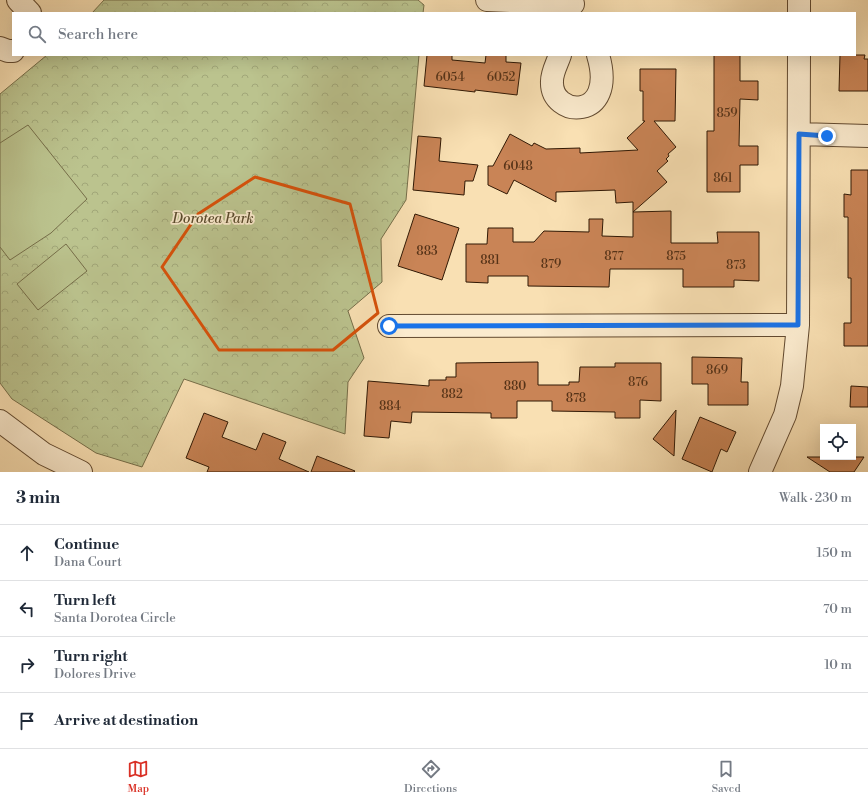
<!DOCTYPE html>
<html lang="en">
<head>
<meta charset="utf-8">
<style>
  :root { --surface:#fff; --page:#f2f2f3; --text:#1f2937; --muted:#747a83; --line:#e0e1e3; --accent:#d93025 }
  body { margin:0; font-family:"Libre Bodoni",serif; background:var(--page); color:var(--text) }
  .controls { position:absolute; right:12px; bottom:12px; display:grid; overflow:hidden; border-radius:0px; box-shadow:0 4px 16px #0002 }
  .controls button { width:36px; height:36px; display:grid; place-items:center; padding:0; border:0; border-bottom:1px solid var(--line); background:var(--surface); color:var(--text); font:20px sans-serif }
  .stop { position:absolute; width:12px; height:12px; margin:-9px; border:3px solid #1a73e8; border-radius:50%; background:#fff }
  .stop.end { background:#1a73e8; border-color:#fff; box-shadow:0 1px 4px #0008 }
  .list { margin:0; padding:0; list-style:none }
  h2 { display:flex; justify-content:space-between; align-items:center; height:52px; margin:0; padding:0 16px; font-size:17px }
  h2 small { font-size:13px; font-weight:400; color:var(--muted) }
  .list li { display:grid; grid-template-columns:26px 1fr auto; gap:12px; align-items:center; box-sizing:border-box; height:56px; padding:0 16px; border-top:1px solid var(--line) }
  .list b { display:block; font-size:15px; white-space:nowrap }
  .list p { margin:0; font-size:13px; white-space:nowrap; color:var(--muted) }
  .list em { font-size:13px; font-style:normal; color:var(--muted) }
  .icon { flex:none; width:22px; height:22px; fill:none; stroke:currentColor; stroke-width:2; stroke-linecap:round; stroke-linejoin:round }
  .map { position:relative; flex:none; width:868px; height:472px; overflow:hidden }
  .search { position:absolute; background:var(--surface); box-shadow:0 4px 16px #0002; left:12px; right:12px; top:12px; height:44px; display:flex; align-items:center; gap:10px; box-sizing:border-box; padding:0 14px; border-radius:0px; color:var(--muted); font-size:15px }
  .sheet { height:276px; background:var(--surface) }
  nav { display:flex; justify-content:space-around; align-items:center; box-sizing:border-box; height:56px; border-top:1px solid var(--line); background:var(--surface); font-size:11px; color:var(--muted) }
  nav a { display:grid; justify-items:center; gap:2px }
  nav .on { color:var(--accent) }
  .map>svg:first-child { display:block }
  .forest { fill:url(#forest-crowns); stroke:#766e49 }
  .pitch { fill:#bbc38e; stroke:#766e49 }
  .building { fill:#c98456; stroke:#301804 }
  .lines { fill:none; stroke-linecap:round; stroke-linejoin:round }
  .minor-casing { stroke:#624a30; stroke-width:24 }
  .minor { stroke:#fbebce; stroke-width:22 }
  .route { stroke:#1a73e8; stroke-width:5 }
  .marked { fill:none; stroke:#d6520b; stroke-width:3; stroke-linejoin:round }
  .labels { text-anchor:middle; stroke-width:3.5; stroke-linejoin:round; paint-order:stroke }
  .number-label { font-size:12px; fill:#563318 }
  .park-label { font-size:14px; font-style:italic; fill:#5a4b2d; stroke:#fbebce }
</style>
</head>
<body>
<div class="map">
<svg width="868" height="472" viewBox="0 0 868 472">
  <defs>
    <pattern id="forest-crowns" width="20" height="18" patternUnits="userSpaceOnUse"><rect width="20" height="18" fill="#bbc38e"/><path d="M2 6a3 3 0 1 1 6 0M12 15a3 3 0 1 1 6 0" fill="none" stroke="#a1a779"/></pattern>
  </defs>
  <rect width="100%" height="100%" fill="#f9e0b3"/>
  <filter id="stains"><feTurbulence type="fractalNoise" baseFrequency=".005" numOctaves="4"/><feColorMatrix values="0 0 0 0 .2 0 0 0 0 .09 0 0 0 0 .02 0 0 0 .5 -.17"/></filter>
  <radialGradient id="worn" r=".72"><stop offset=".6" stop-color="#630" stop-opacity="0"/><stop offset="1" stop-color="#630" stop-opacity=".3"/></radialGradient>
  <path class="forest" d="M 104,0 L 418,0 L 424,5 L 423,13 L 92,13 Z
    M 47,55 L 419,55 L 406,200 L 381,239 L 382,282 L 348,311 L 364,358 L 348,382 L 345,434 L 184,379 L 142,467 L 96,453 L 12,399 L 0,383 L 0,94 Z"/>
  <path class="pitch" d="M 28,125 L 87,199 L 51,233 L 10,260 L 0,247 L 0,143 Z
    M 66,244 L 87,271 L 38,310 L 17,284 Z"/>
  <path class="building" d="M 427,55 L 452,55 L 452,60 L 485,63 L 486,55 L 506,55 L 506,62 L 521,63 L 517,95 L 475,90 L 475,92 L 424,86 Z
    M 714,55 L 740,55 L 740,81 L 758,81 L 758,100 L 740,99 L 739,146 L 758,146 L 758,165 L 740,165 L 740,192 L 707,192 L 707,131 L 714,131 Z
    M 840,55 L 865,55 L 864,59 L 868,59 L 868,91 L 839,91 Z
    M 640,69 L 676,69 L 675,121 L 654,121 L 676,147 L 668,154 L 669,156 L 666,159 L 668,161 L 657,171 L 667,182 L 633,212 L 633,202 L 616,203 L 615,190 L 556,192 L 556,202 L 514,180 L 507,194 L 488,185 L 488,166 L 493,166 L 510,134 L 532,146 L 534,143 L 546,149 L 580,148 L 580,153 L 638,150 L 627,138 L 645,121 L 643,121 L 643,91 L 640,91 Z
    M 418,136 L 441,138 L 439,161 L 478,165 L 473,181 L 465,181 L 464,195 L 413,190 Z
    M 851,170 L 868,170 L 868,346 L 844,346 L 844,323 L 851,323 L 851,278 L 848,278 L 848,217 L 844,217 L 844,194 L 851,195 Z
    M 671,211 L 671,243 L 718,243 L 717,232 L 759,232 L 759,281 L 734,280 L 734,287 L 683,287 L 683,269 L 610,269 L 609,287 L 528,286 L 528,276 L 488,276 L 488,283 L 466,282 L 466,244 L 487,244 L 488,228 L 513,228 L 513,242 L 534,242 L 544,231 L 589,232 L 589,219 L 603,219 L 602,236 L 633,237 L 633,212 Z
    M 415,214 L 459,228 L 442,280 L 398,266 Z
    M 692,357 L 742,358 L 741,382 L 748,382 L 748,405 L 708,405 L 708,384 L 692,384 Z
    M 538,362 L 538,385 L 569,385 L 569,382 L 579,382 L 580,367 L 615,367 L 615,363 L 661,363 L 661,401 L 640,400 L 640,418 L 615,418 L 615,412 L 552,411 L 552,401 L 517,401 L 517,418 L 491,418 L 491,413 L 412,412 L 411,423 L 391,421 L 389,438 L 364,436 L 368,381 L 429,386 L 429,380 L 446,380 L 446,377 L 456,377 L 456,363 Z
    M 851,386 L 868,387 L 868,407 L 850,407 Z
    M 676,410 L 674,456 L 653,439 Z
    M 204,413 L 228,422 L 222,437 L 256,450 L 263,433 L 286,442 L 279,459 L 309,472 L 207,472 L 209,467 L 186,458 Z
    M 700,417 L 736,432 L 727,452 L 721,449 L 712,472 L 682,459 Z
    M 317,456 L 355,471 L 354,472 L 311,472 Z
    M 807,457 L 864,457 L 854,472 L 830,472 Z"/>
  <g class="lines">
    <defs>
      <path id="minor" d="M 18,0 L 30,13
        M 487,0 L 573,4
        M 799,0 L 799,13
        M 0,48 L 8,51 L 13,51
        M 560,55 C 557,64 552,72 552,81 C 550,118 618,122 598,55
        M 799,134 L 868,136
        M 389,326 L 798,325
        M 0,421 L 44,454 L 81,472
        M 760,472 L 785,415 L 792,386 L 798,325 L 799,55"/>
    </defs>
    <use href="#minor" class="minor-casing"/>
    <use href="#minor" class="minor"/>
  </g>
  <g class="lines">
    <path class="route" d="M 389,326 L 798,325 L 799,134 L 827,136"/>
  </g>
  <path class="marked" d="M 255,177 L 350,204 L 378,313 L 333,350 L 219,350 L 162,267 L 198,214 Z"/>
  <g class="labels">
    <g class="number-label">
      <text x="450" y="81">6054</text>
      <text x="501" y="81">6052</text>
      <text x="727" y="117">859</text>
      <text x="518" y="170">6048</text>
      <text x="723" y="182">861</text>
      <text x="427" y="255">883</text>
      <text x="614" y="260">877</text>
      <text x="676" y="260">875</text>
      <text x="490" y="264">881</text>
      <text x="551" y="268">879</text>
      <text x="736" y="269">873</text>
      <text x="717" y="374">869</text>
      <text x="638" y="386">876</text>
      <text x="515" y="390">880</text>
      <text x="452" y="398">882</text>
      <text x="576" y="402">878</text>
      <text x="390" y="410">884</text>
    </g>
    <g class="park-label">
      <text x="213" y="223">Dorotea Park</text>
    </g>
  </g>
  <rect width="100%" height="100%" filter="url(#stains)"/>
  <rect width="100%" height="100%" fill="url(#worn)"/>
</svg>
<div class="controls">
<button><svg class="icon" aria-label="locate" viewBox="0 0 24 24"><circle cx="12" cy="12" r="6"/><path d="M12 2v4M12 18v4M2 12h4M18 12h4"/></svg></button>
</div>
<div class="stop" style="left:389px;top:326px"></div>
<div class="stop end" style="left:827px;top:136px"></div>
<div class="search"><svg class="icon" aria-label="search" viewBox="0 0 24 24"><circle cx="10" cy="10" r="6"/><path d="M15 15l6 6"/></svg>Search here</div>
</div>
<section class="sheet">
<h2>3 min<small>Walk · 230 m</small></h2>
<ul class="list">
<li><svg class="icon" aria-label="ahead" viewBox="0 0 24 24"><path d="M12 20V5M6 11l6-6 6 6"/></svg><div><b>Continue</b><p>Dana Court</p></div><em>150 m</em></li>
<li><svg class="icon" aria-label="left" viewBox="0 0 24 24"><path d="M17 20v-9H6M10 6l-5 5 5 5"/></svg><div><b>Turn left</b><p>Santa Dorotea Circle</p></div><em>70 m</em></li>
<li><svg class="icon" aria-label="right" viewBox="0 0 24 24"><path d="M7 20v-9h11M14 6l5 5-5 5"/></svg><div><b>Turn right</b><p>Dolores Drive</p></div><em>10 m</em></li>
<li><svg class="icon" aria-label="arrive" viewBox="0 0 24 24"><path d="M6 21V4h12l-3 4 3 4H6"/></svg><div><b>Arrive at destination</b></div></li>
</ul>
</section>
<nav>
<a class="on"><svg class="icon" aria-label="map" viewBox="0 0 24 24"><path d="M3 6l6-2 6 2 6-2v14l-6 2-6-2-6 2zM9 4v14M15 6v14"/></svg>Map</a>
<a><svg class="icon" aria-label="directions" viewBox="0 0 24 24"><path d="M12 3l9 9-9 9-9-9zM9 14v-3h6M13 9l2 2-2 2"/></svg>Directions</a>
<a><svg class="icon" aria-label="saved" viewBox="0 0 24 24"><path d="M7 4h10v16l-5-4-5 4z"/></svg>Saved</a>
</nav>
</body>
</html>
